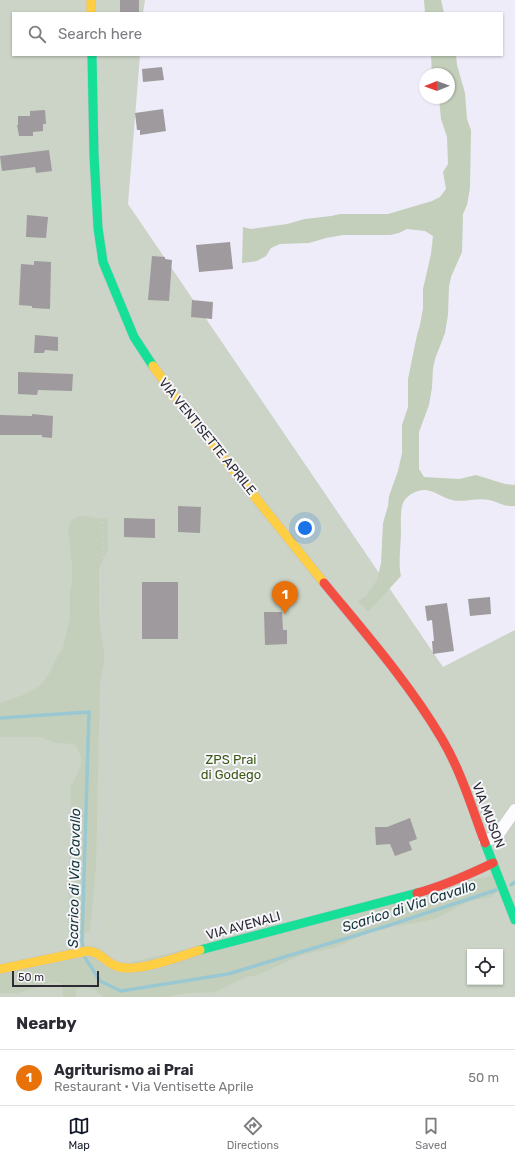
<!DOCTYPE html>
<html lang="en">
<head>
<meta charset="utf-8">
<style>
  :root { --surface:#fff; --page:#f2f2f3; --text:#2b2b33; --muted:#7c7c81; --line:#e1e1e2; --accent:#111827 }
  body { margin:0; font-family:Rubik,sans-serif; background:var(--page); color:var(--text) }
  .controls { position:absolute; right:12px; bottom:12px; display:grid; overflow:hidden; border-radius:0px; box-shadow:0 1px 3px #0004 }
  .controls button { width:36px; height:36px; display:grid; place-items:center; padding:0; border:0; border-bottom:1px solid var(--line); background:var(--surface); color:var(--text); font:20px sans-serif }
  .compass { position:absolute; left:419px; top:68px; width:36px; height:36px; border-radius:50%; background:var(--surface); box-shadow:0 1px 3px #0004; rotate:269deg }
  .scale { position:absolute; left:12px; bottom:10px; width:87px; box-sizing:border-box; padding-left:4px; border:2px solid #2d2b34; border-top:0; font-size:11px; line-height:14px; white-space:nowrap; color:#2d2b34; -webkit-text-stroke:3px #f7f6fb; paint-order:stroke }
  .you { position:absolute; left:305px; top:528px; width:14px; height:14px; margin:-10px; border:3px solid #fff; border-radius:50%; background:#1a73e8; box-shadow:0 0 0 6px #1a73e833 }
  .badge { display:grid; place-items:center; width:26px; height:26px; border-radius:50%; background:var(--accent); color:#fff; font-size:13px; font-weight:700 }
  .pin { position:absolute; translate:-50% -33px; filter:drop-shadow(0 1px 2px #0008) }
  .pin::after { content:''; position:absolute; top:21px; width:14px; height:12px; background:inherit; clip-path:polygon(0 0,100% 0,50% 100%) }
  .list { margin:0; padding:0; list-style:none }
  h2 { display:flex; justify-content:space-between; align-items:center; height:52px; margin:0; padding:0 16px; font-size:17px }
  h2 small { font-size:13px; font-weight:400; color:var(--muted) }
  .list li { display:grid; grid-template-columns:26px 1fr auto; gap:12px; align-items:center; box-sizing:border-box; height:56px; padding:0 16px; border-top:1px solid var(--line) }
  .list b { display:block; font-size:15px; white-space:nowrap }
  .list p { margin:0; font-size:13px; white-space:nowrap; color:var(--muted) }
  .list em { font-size:13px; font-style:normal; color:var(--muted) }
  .icon { flex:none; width:22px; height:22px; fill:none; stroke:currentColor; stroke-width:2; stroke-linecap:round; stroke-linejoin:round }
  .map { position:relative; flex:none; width:515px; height:997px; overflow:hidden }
  .search { position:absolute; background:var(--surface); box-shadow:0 1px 3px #0004; left:12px; right:12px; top:12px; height:44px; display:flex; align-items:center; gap:10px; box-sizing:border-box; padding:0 14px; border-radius:0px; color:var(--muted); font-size:15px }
  .sheet { height:108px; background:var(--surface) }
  nav { display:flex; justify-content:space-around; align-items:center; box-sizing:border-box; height:56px; border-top:1px solid var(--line); background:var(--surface); font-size:11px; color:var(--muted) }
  nav a { display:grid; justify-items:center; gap:2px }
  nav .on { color:var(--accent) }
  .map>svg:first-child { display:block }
  .green { fill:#cbd4c6; fill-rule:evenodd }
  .forest { fill:#c3cfbb }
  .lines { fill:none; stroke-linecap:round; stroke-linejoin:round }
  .stream { stroke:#9ac8d2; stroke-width:3.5 }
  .building { fill:#9f9a9e }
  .street-casing { stroke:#c3c1cb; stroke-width:13 }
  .fast-casing { stroke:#c3c1cb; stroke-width:10 }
  .slow-casing { stroke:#c3c1cb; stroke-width:10 }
  .jam-casing { stroke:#c3c1cb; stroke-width:10 }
  .path { stroke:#cfced2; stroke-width:2; stroke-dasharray:2 3; stroke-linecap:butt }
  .street { stroke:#fcfcfe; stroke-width:12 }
  .fast { stroke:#16e098; stroke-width:9 }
  .slow { stroke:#ffcf43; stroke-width:9 }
  .jam { stroke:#f24e42; stroke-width:9 }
  .labels { text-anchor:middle; stroke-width:4; stroke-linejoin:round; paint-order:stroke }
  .street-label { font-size:13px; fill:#2d2b34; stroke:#f7f6fb }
  .park-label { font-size:13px; fill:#3c5815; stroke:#f7f6fb }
  .water-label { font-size:14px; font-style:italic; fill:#123437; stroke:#f7f6fb }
</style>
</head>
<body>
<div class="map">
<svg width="515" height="997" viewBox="0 0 515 997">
  <rect width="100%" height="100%" fill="#eeecf8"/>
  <path class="green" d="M 0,0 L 145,0 L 143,13 L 13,13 L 13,55 L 140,55 L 128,204 L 443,667 L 515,630 L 515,997 L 0,997 ZM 470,952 L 500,952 L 500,982 L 470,982 Z"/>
  <path class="forest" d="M 424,0 L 441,0 L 444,13 L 425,13 Z
    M 431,55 L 456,55 L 457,65 L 465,93 L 467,119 L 471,130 L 470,188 L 467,205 L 463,214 L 462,252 L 451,277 L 449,287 L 448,315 L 445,333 L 435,359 L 433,368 L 432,388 L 429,405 L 419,432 L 419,469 L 424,477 L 459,479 L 476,475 L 505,484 L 515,485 L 515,506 C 503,507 499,502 489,500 C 476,497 464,503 452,500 C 443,498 435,491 426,490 C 418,489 406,495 403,503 C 400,511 401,523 401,531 C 401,544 398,564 401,576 L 368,612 L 358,601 L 366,596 L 377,580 L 381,563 L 383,523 L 388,506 L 389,496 L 398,471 L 402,453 L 402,425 L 408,407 L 408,379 L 417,335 L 420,325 L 423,308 L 423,289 L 431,254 L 433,236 L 425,231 L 407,229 L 399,233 L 390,235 L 343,235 L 326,238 L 309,243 L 280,244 L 271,248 L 266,256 L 257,261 L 242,263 L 243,227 L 251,229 L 287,224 L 305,219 L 331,216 L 340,214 L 388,214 L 432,201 L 440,197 L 446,189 L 443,172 L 448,164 L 447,137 L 441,119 L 439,98 L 449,98 L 449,74 L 432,74 Z
    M 80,516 C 90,516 98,520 107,518 L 108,550 L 99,569 L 99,616 L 104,653 L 104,663 L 100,682 L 96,866 L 90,932 L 80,934 L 89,731 L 86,715 L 88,728 L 79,932 L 68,935 L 71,786 C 80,768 87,762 74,744 L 57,743 L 39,737 L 0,737 L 0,703 L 23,695 L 40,686 L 50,672 L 58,655 L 63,648 L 70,618 L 70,592 L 72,582 L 72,564 L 68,528 L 72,520 Z
    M 492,876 L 498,890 L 492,897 L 474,900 L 466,903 L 434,919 L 416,923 L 379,928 L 337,947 L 302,955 L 255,976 L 248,976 L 215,992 L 187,993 L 167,997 L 103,997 L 94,989 L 84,986 L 76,990 L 76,997 L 63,997 L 62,984 L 53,982 L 17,993 L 0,993 L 0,969 L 81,950 L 84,964 L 83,952 L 116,966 L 469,880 Z"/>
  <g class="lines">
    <path class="stream" d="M 0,718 L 89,712 L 82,941 L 83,948
      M 511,885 L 515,882
      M 84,956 L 100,981 L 121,991 L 228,974 L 387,926 L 496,890"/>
  </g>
  <path class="building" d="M 120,0 L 139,0 L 139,13 L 120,13 Z
    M 162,67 L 164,80 L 143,82 L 142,69 Z
    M 163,109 L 166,131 L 140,135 L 140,130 L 137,130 L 135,113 Z
    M 45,110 L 46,124 L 43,124 L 43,131 L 33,132 L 33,136 L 19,136 L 17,125 L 18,125 L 18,116 L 30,116 L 30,111 Z
    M 49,150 L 52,171 L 36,173 L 35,167 L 2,171 L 0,156 Z
    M 27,215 L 48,217 L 46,238 L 26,237 Z
    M 230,242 L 233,269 L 199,272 L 196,245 Z
    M 152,256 L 165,257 L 165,259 L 172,260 L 169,301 L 148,300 Z
    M 34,261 L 51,262 L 50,309 L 32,308 L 32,306 L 19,305 L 21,264 L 34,265 Z
    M 192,300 L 213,302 L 212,319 L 191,317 Z
    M 35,335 L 58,337 L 58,351 L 45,350 L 44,353 L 34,353 Z
    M 18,372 L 73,374 L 72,391 L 38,390 L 37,395 L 18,394 Z
    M 32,414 L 53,416 L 52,438 L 42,437 L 42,435 L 0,435 L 0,415 L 32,416 Z
    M 178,506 L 201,507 L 200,533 L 178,532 Z
    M 124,518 L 155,519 L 155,538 L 124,537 Z
    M 142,582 L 178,582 L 178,639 L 142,639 Z
    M 490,597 L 491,614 L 470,616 L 468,599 Z
    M 447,603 L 454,651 L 433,654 L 432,641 L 434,641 L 432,620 L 427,621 L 425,606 Z
    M 264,612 L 282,612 L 283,630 L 287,630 L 287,644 L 265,645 Z
    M 410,818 L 417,839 L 409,842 L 412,850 L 395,856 L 390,844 L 376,845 L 375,827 L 387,827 Z"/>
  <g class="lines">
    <defs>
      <path id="street" d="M 485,841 L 497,836 L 515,810"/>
      <path id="fast" d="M 92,55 L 94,155 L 98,228 L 103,262 L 134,337 L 153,366
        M 485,843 L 515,920
        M 200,950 L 417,893"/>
      <path id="slow" d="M 91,0 L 91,13
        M 153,366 L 182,406 L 324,583
        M 0,969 L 87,951 C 100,951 105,962 116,966 C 136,974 180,956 200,950"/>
      <path id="jam" d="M 324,583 C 365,633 409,683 442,739 C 461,771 472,808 485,843
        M 417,893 C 444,886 468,875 493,863"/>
    </defs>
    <use href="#street" class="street-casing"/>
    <use href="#fast" class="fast-casing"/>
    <use href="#slow" class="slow-casing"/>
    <use href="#jam" class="jam-casing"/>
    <path class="path" d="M 96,938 L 108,789 L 98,310 L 100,293"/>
    <use href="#street" class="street"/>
    <use href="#fast" class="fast"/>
    <use href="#slow" class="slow"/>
    <use href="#jam" class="jam"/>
  </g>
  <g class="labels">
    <g class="street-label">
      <text transform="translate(208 436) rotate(51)" y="5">VIA VENTISETTE APRILE</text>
      <text transform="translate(489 815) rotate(69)" y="5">VIA MUSON</text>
      <text transform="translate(243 925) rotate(-15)" y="5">VIA AVENALI</text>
    </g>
    <g class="park-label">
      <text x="231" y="764">ZPS Prai<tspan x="231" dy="15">di Godego</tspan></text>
    </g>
    <g class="water-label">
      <text transform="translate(74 878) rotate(-89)" y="5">Scarico di Via Cavallo</text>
      <text transform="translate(409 906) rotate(-18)" y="5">Scarico di Via Cavallo</text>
    </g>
  </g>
</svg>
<div class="controls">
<button><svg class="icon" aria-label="locate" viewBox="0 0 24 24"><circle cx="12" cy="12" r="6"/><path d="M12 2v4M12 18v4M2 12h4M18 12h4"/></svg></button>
</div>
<svg class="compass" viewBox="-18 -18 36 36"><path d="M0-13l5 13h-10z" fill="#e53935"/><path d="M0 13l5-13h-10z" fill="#7c7c81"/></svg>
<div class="scale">50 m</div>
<div class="you"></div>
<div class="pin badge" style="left:285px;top:614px;background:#e8710a">1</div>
<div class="search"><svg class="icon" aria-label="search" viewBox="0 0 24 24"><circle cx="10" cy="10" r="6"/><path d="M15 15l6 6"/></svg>Search here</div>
</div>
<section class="sheet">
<h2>Nearby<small></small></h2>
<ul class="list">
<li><span class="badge" style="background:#e8710a">1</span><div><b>Agriturismo ai Prai</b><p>Restaurant · Via Ventisette Aprile</p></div><em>50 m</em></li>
</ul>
</section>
<nav>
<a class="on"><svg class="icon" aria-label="map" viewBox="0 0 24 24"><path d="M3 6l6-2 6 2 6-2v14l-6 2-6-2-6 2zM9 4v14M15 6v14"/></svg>Map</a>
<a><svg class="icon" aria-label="directions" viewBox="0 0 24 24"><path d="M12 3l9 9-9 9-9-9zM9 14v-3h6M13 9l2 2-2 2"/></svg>Directions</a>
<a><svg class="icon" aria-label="saved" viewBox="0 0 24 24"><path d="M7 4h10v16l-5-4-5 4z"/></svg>Saved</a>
</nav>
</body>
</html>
